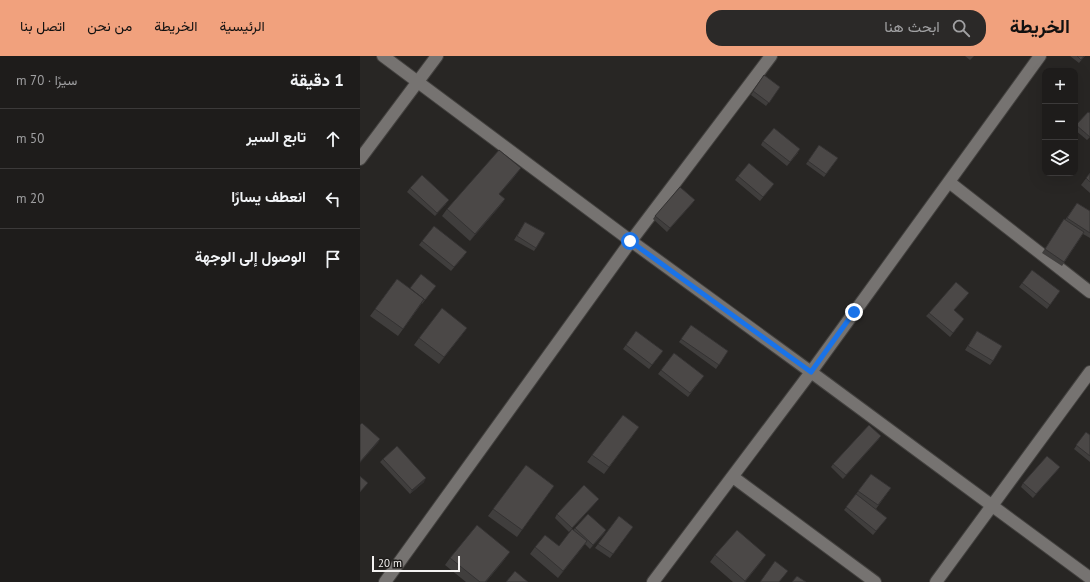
<!DOCTYPE html>
<html lang="ar">
<head>
<meta charset="utf-8">
<style>
  :root { --surface:#1e1c1b; --page:#2b2928; --text:#f1f3f6; --muted:#a1a1a3; --line:#3c3a3a; --accent:#f1a17d }
  body { margin:0; font-family:"PT Sans",Vazirmatn,sans-serif; background:var(--page); color:var(--text); direction:rtl }
  .controls { position:absolute; right:12px; top:12px; display:grid; overflow:hidden; border-radius:8px; box-shadow:0 4px 16px #0002 }
  .controls button { width:36px; height:36px; display:grid; place-items:center; padding:0; border:0; border-bottom:1px solid var(--line); background:var(--surface); color:var(--text); font:20px sans-serif }
  .scale { position:absolute; left:12px; bottom:10px; width:88px; box-sizing:border-box; padding-left:4px; border:2px solid #f4f2f1; border-top:0; font-size:11px; line-height:14px; white-space:nowrap; color:#f4f2f1; -webkit-text-stroke:3px #1e1c1a; paint-order:stroke }
  .stop { position:absolute; width:12px; height:12px; margin:-9px; border:3px solid #1a73e8; border-radius:50%; background:#fff }
  .stop.end { background:#1a73e8; border-color:#fff; box-shadow:0 1px 4px #0008 }
  .list { margin:0; padding:0; list-style:none }
  h2 { display:flex; justify-content:space-between; align-items:center; height:52px; margin:0; padding:0 16px; font-size:17px }
  h2 small { font-size:13px; font-weight:400; color:var(--muted) }
  .list li { display:grid; grid-template-columns:26px 1fr auto; gap:12px; align-items:center; box-sizing:border-box; height:60px; padding:0 16px; border-top:1px solid var(--line) }
  .list b { display:block; font-size:15px; white-space:nowrap }
  .list em { font-size:13px; font-style:normal; color:var(--muted) }
  .icon { flex:none; width:22px; height:22px; fill:none; stroke:currentColor; stroke-width:2; stroke-linecap:round; stroke-linejoin:round }
  .map { position:relative; flex:none; width:730px; height:526px; overflow:hidden; direction:ltr }
  header { display:flex; align-items:center; gap:24px; box-sizing:border-box; height:56px; padding:0 20px; background:var(--accent); color:#111 }
  header strong { font-size:19px }
  nav { display:flex; gap:22px; margin-inline-start:auto; font-size:14px }
  .search { width:280px; height:36px; background:var(--page); display:flex; align-items:center; gap:10px; box-sizing:border-box; padding:0 14px; border-radius:16px; color:var(--muted); font-size:15px }
  main { display:flex }
  aside { flex:1; background:var(--surface) }
  .map>svg:first-child { display:block }
  .lines { fill:none; stroke-linecap:round; stroke-linejoin:round }
  .minor-casing { stroke:#43413f; stroke-width:14 }
  .minor { stroke:#767371; stroke-width:12 }
  .wall { fill:#403e3d }
  .shaded-wall { fill:#343232 }
  .building { fill:#4b4847; stroke:#343232 }
  .route { stroke:#1a73e8; stroke-width:5 }
</style>
</head>
<body>
<header>
<strong>الخريطة</strong>
<div class="search"><svg class="icon" aria-label="search" viewBox="0 0 24 24"><circle cx="10" cy="10" r="6"/><path d="M15 15l6 6"/></svg>ابحث هنا</div>
<nav><a>الرئيسية</a><a>الخريطة</a><a>من نحن</a><a>اتصل بنا</a></nav>
</header>
<main>
<div class="map">
<svg width="730" height="526" viewBox="0 0 730 526">
  <rect width="100%" height="100%" fill="#282624"/>
  <g class="lines">
    <defs>
      <path id="minor" d="M 23,0 L 271,185 L 451,316 L 730,522
        M 0,103 L 77,0
        M 589,126 L 730,236
        M 373,421 L 515,526
        M 25,526 L 271,185 L 411,0
        M 293,526 L 451,316 L 680,0
        M 576,526 L 730,316"/>
    </defs>
    <use href="#minor" class="minor-casing"/>
    <use href="#minor" class="minor"/>
  </g>
  <path class="wall" d="M 605,0 L 614,0 L 610,4 Z
    M 710,0 L 725,0 L 719,7 Z
    M 404,19 L 420,31 L 406,50 L 391,39 Z
    M 730,57 L 730,81 L 727,84 L 715,74 L 715,71 Z
    M 403,85 L 438,97 L 427,110 L 401,89 Z
    M 459,89 L 478,102 L 464,121 L 446,108 Z
    M 730,117 L 730,137 L 721,129 Z
    M 156,119 L 139,138 L 145,143 L 140,150 L 110,185 L 82,160 L 87,153 Z
    M 378,120 L 414,128 L 400,145 L 375,124 Z
    M 50,132 L 86,148 L 75,160 L 47,136 Z
    M 335,144 L 307,176 L 293,163 L 295,160 Z
    M 717,147 L 730,155 L 730,182 L 723,178 L 702,210 L 682,197 L 702,167 L 705,164 Z
    M 165,166 L 176,192 L 174,195 L 154,184 Z
    M 62,185 L 104,200 L 91,215 L 59,189 Z
    M 37,223 L 50,233 L 76,230 L 62,248 L 62,247 L 38,280 L 10,260 Z
    M 662,227 L 700,235 L 687,253 L 659,231 Z
    M 607,240 L 594,254 L 604,263 L 590,281 L 566,260 L 569,257 Z
    M 331,269 L 368,295 L 356,313 L 319,286 Z
    M 107,272 L 79,308 L 54,289 L 59,282 Z
    M 276,275 L 303,295 L 289,313 L 263,293 Z
    M 617,275 L 633,305 L 630,309 L 605,294 Z
    M 314,297 L 344,320 L 328,341 L 298,318 Z
    M 726,376 L 730,379 L 730,406 L 714,393 Z
    M 274,378 L 244,418 L 227,406 L 232,399 Z
    M 521,380 L 518,384 L 483,423 L 471,411 L 473,408 Z
    M 23,403 L 64,426 L 50,438 L 20,406 Z
    M 166,409 L 194,430 L 157,481 L 128,460 Z
    M 700,411 L 673,442 L 661,431 L 663,427 Z
    M 511,418 L 531,432 L 516,453 L 527,462 L 513,479 L 484,454 Z
    M 236,446 L 209,476 L 195,462 L 197,458 Z
    M 259,460 L 273,471 L 250,502 L 235,492 Z
    M 215,472 L 246,474 L 230,493 L 225,488 L 198,522 L 170,498 L 175,491 L 199,490 Z
    M 355,499 L 401,506 L 385,526 L 373,526 L 350,506 Z
    M 90,502 L 145,503 L 126,526 L 106,526 L 85,509 Z"/>
  <path class="shaded-wall" d="M 161,112 L 156,119 L 134,145 L 139,138 Z
    M 145,143 L 140,150 L 110,185 L 115,178 Z
    M 89,144 L 86,148 L 75,160 L 77,157 Z
    M 335,144 L 332,148 L 307,176 L 310,172 Z
    M 107,272 L 102,279 L 79,308 L 84,301 Z
    M 521,380 L 518,384 L 483,423 L 486,419 Z
    M 20,383 L 18,387 L 0,407 L 0,406 Z
    M 700,411 L 697,415 L 673,442 L 676,438 Z
    M 66,422 L 64,426 L 50,438 L 52,434 Z
    M 246,474 L 244,478 L 230,493 L 233,489 Z
    M 227,485 L 222,492 L 198,522 L 203,515 Z
    M 150,496 L 145,503 L 126,526 L 125,526 Z
    M 406,499 L 401,506 L 385,526 L 384,526 Z"/>
  <path class="building" d="M 717,0 L 724,0 L 721,4 Z
    M 404,19 L 420,31 L 409,47 L 393,35 Z
    M 728,56 L 730,57 L 730,81 L 716,69 Z
    M 414,72 L 440,93 L 430,106 L 403,85 Z
    M 459,89 L 478,102 L 466,118 L 448,105 Z
    M 139,94 L 161,112 L 139,138 L 145,143 L 115,178 L 87,153 Z
    M 389,107 L 414,128 L 403,141 L 378,120 Z
    M 730,117 L 730,126 L 726,122 Z
    M 62,119 L 89,144 L 77,157 L 50,132 Z
    M 320,131 L 335,144 L 310,172 L 295,160 Z
    M 717,147 L 730,155 L 730,177 L 707,162 Z
    M 704,163 L 724,176 L 704,206 L 685,193 Z
    M 165,166 L 185,177 L 176,192 L 157,180 Z
    M 74,170 L 107,196 L 94,211 L 62,185 Z
    M 672,214 L 700,235 L 690,249 L 662,227 Z
    M 61,218 L 76,230 L 65,244 L 50,232 Z
    M 37,223 L 64,243 L 43,273 L 15,253 Z
    M 596,226 L 609,237 L 594,254 L 604,263 L 593,277 L 569,257 Z
    M 82,252 L 107,272 L 84,301 L 59,282 Z
    M 331,269 L 368,295 L 359,309 L 321,283 Z
    M 276,275 L 303,295 L 292,309 L 266,289 Z
    M 617,275 L 642,290 L 633,305 L 608,290 Z
    M 314,297 L 344,320 L 330,337 L 301,314 Z
    M 263,359 L 279,371 L 249,411 L 232,399 Z
    M 2,367 L 20,383 L 0,406 L 0,369 Z
    M 509,369 L 521,380 L 486,419 L 473,408 Z
    M 726,376 L 730,379 L 730,400 L 716,389 Z
    M 37,390 L 66,422 L 52,434 L 23,403 Z
    M 687,400 L 700,411 L 676,438 L 663,427 Z
    M 166,409 L 194,430 L 162,474 L 133,453 Z
    M 511,418 L 531,432 L 518,449 L 498,435 Z
    M 0,420 L 8,427 L 0,436 Z
    M 224,429 L 239,443 L 212,472 L 197,458 Z
    M 496,438 L 527,462 L 516,475 L 486,451 Z
    M 228,458 L 246,474 L 233,489 L 215,472 Z
    M 259,460 L 273,471 L 253,498 L 238,488 Z
    M 117,469 L 150,496 L 125,526 L 120,526 L 90,502 Z
    M 212,473 L 227,485 L 203,515 L 175,491 L 185,479 L 199,490 Z
    M 377,474 L 406,499 L 385,525 L 355,499 Z
    M 415,505 L 428,515 L 419,526 L 400,526 Z
    M 155,515 L 168,526 L 146,526 Z
    M 437,520 L 446,526 L 432,526 Z"/>
  <g class="lines">
    <path class="route" d="M 270,185 L 451,316 L 494,256"/>
  </g>
</svg>
<div class="controls">
<button>+</button>
<button>−</button>
<button><svg class="icon" aria-label="layers" viewBox="0 0 24 24"><path d="M12 4l9 5-9 5-9-5zM3 14l9 5 9-5"/></svg></button>
</div>
<div class="scale">20 m</div>
<div class="stop" style="left:270px;top:185px"></div>
<div class="stop end" style="left:494px;top:256px"></div>
</div>
<aside>
<h2>1 دقيقة<small>سيرًا · 70 m</small></h2>
<ul class="list">
<li><svg class="icon" aria-label="ahead" viewBox="0 0 24 24"><path d="M12 20V5M6 11l6-6 6 6"/></svg><div><b>تابع السير</b></div><em>50 m</em></li>
<li><svg class="icon" aria-label="left" viewBox="0 0 24 24"><path d="M17 20v-9H6M10 6l-5 5 5 5"/></svg><div><b>انعطف يسارًا</b></div><em>20 m</em></li>
<li><svg class="icon" aria-label="arrive" viewBox="0 0 24 24"><path d="M6 21V4h12l-3 4 3 4H6"/></svg><div><b>الوصول إلى الوجهة</b></div></li>
</ul>
</aside>
</main>
</body>
</html>
